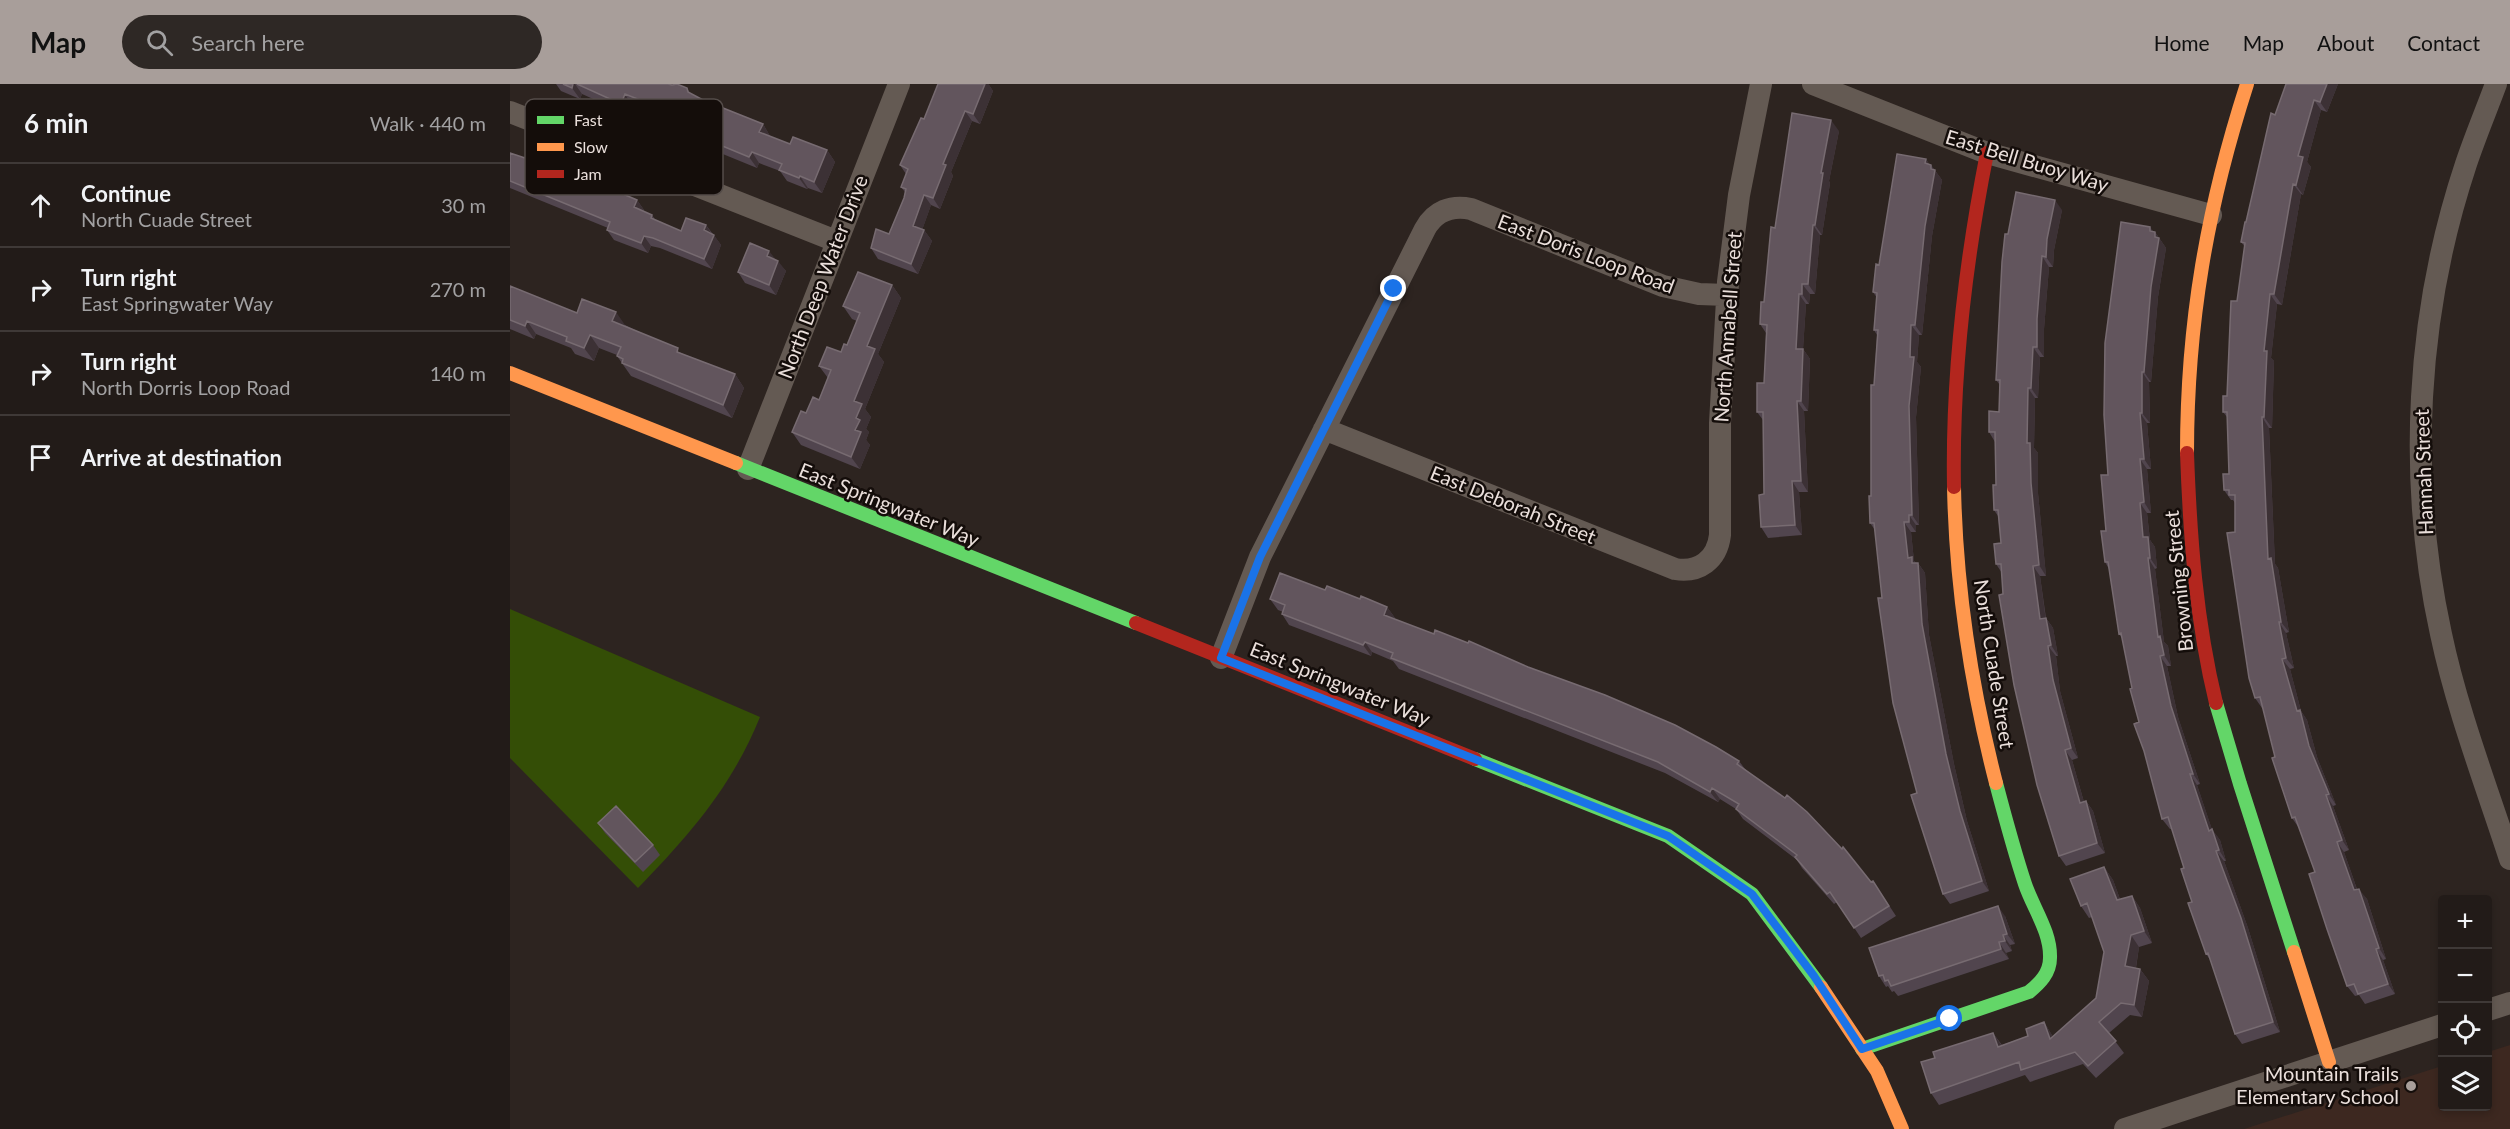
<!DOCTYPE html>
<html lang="en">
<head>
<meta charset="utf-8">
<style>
  :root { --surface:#221b18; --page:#2e2825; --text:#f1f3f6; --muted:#a2a1a2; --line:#3f3937; --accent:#a89e9a }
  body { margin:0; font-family:Lato,sans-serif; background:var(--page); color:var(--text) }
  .controls { position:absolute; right:18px; bottom:18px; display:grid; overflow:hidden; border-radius:6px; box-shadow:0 3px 9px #0003 }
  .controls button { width:54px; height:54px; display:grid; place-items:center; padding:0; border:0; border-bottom:2px solid var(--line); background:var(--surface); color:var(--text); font:30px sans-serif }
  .stop { position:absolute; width:18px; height:18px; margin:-14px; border:4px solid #1a73e8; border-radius:50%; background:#fff }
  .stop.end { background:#1a73e8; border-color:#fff; box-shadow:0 2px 6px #0008 }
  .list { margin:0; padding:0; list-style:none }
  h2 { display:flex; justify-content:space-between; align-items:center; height:78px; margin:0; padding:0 24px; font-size:26px }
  h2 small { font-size:20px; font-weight:400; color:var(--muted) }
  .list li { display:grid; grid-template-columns:39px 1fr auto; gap:18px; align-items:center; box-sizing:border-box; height:84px; padding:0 24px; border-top:2px solid var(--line) }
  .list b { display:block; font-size:22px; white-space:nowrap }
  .list p { margin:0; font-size:20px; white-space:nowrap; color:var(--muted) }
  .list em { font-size:20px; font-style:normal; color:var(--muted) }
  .icon { flex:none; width:33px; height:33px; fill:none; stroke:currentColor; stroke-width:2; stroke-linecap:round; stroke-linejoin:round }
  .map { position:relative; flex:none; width:2000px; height:1045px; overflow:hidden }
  header { display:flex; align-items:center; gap:36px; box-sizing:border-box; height:84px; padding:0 30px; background:var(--accent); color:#111 }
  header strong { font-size:28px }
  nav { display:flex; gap:33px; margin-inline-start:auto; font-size:21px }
  .search { width:420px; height:54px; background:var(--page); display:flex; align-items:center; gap:15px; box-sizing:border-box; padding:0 21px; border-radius:33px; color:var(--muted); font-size:22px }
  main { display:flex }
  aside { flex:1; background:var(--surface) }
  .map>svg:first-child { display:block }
  .built { fill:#3d2820 }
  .green { fill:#344e06 }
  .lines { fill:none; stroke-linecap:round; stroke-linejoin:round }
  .street { stroke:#645a53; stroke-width:22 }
  .fast { stroke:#63d668; stroke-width:14 }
  .slow { stroke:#ff974d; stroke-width:14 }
  .jam { stroke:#b3261e; stroke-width:14 }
  .wall { fill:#51454e }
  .shaded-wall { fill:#3c3135 }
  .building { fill:#62555d; stroke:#776b71; stroke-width:1.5 }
  .route { stroke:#1a73e8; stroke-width:8 }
  .poi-dot { fill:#a89e9a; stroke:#140d0a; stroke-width:2 }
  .labels { text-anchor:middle; stroke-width:5; stroke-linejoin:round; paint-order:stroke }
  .street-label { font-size:20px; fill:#eadfdb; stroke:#140d0a }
  .poi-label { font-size:20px; fill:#eadfdb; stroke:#140d0a; text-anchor:end }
  .key { fill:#140d0a; stroke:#544c49; stroke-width:1.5 }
  .key-label { font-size:16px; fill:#eadfdb }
</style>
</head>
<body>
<header>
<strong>Map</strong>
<div class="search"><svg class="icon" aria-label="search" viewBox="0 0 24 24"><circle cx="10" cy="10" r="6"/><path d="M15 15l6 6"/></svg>Search here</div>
<nav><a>Home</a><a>Map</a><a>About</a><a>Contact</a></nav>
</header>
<main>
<aside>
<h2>6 min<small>Walk · 440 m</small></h2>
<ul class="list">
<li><svg class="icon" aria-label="ahead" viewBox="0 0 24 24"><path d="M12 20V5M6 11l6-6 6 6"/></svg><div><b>Continue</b><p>North Cuade Street</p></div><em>30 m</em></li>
<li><svg class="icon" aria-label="right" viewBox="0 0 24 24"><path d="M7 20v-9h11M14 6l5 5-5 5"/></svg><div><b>Turn right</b><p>East Springwater Way</p></div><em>270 m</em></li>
<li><svg class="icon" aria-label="right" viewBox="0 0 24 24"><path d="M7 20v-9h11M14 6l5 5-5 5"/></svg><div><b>Turn right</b><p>North Dorris Loop Road</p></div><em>140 m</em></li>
<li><svg class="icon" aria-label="arrive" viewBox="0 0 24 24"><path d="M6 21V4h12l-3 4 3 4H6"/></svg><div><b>Arrive at destination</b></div></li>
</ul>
</aside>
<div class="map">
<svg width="2000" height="1045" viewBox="0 0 2000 1045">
  <rect width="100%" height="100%" fill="#2d2420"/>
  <path class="built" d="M 2000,961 L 2000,1045 L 1734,1045 L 1932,982 L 1932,1022 L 1978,1022 L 1978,968 Z"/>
  <path class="green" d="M 0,525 L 250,633 C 221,704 180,750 128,804 L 0,674 Z"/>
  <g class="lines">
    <path class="street" d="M 1303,0 L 1477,69 L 1701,131
      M 1986,0 C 1976,27 1965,53 1956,80 C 1906,230 1897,395 1931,550 C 1947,626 1976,701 2000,775
      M 0,28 L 326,157
      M 814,345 L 1165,485 C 1189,489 1207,476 1210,451 L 1210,339 L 1218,198 L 1229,111 L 1251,0
      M 238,385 L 389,0
      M 711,574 L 750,473 L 915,145 C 925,127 941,121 961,125 L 1153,202 L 1189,210 L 1217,211
      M 1978,926 L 2000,919
      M 1615,1045 L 1932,941"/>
    <path class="fast" d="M 226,379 L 626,539
      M 1706,619 L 1730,700 L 1784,868
      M 965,675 L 1158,752 L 1242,810 L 1311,903
      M 1352,965 L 1519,908 C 1530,899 1540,889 1540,874 C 1541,848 1523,824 1515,800 C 1504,767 1495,733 1486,699"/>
    <path class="slow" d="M 0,289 L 226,379
      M 1677,369 C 1677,239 1697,124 1737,0
      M 1444,403 C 1446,503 1461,602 1486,699
      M 1784,868 L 1819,978
      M 1311,903 L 1367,987 L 1392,1045"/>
    <path class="jam" d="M 1677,369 C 1680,453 1686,537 1706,619
      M 1444,403 C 1442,290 1455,180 1477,69
      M 626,539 L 965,675"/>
  </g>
  <path class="wall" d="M 46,0 L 158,0 L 177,4 L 180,9 L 193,16 L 253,40 L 260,52 L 260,53 L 280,60 L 317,66 L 325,78 L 312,109 L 298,104 L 297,105 L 277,97 L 270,87 L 249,79 L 247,84 L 176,55 L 173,51 L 155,43 L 147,31 L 122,22 L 119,31 L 72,10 L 70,15 L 51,7 Z
    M 1828,0 L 1817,28 L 1811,26 L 1797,78 L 1801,83 L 1793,111 L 1791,110 L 1772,221 L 1767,220 L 1761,274 L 1764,277 L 1762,344 L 1759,344 L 1765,480 L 1768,484 L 1779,548 L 1776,549 L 1784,584 L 1780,585 L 1791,627 L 1797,636 L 1807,673 L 1826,721 L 1823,722 L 1839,766 L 1834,768 L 1847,805 L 1857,815 L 1876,875 L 1873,876 L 1885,910 L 1855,920 L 1849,911 L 1845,912 L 1837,902 L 1805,788 L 1789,744 L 1782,734 L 1753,624 L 1752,624 L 1745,614 L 1725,448 L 1725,419 L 1723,416 L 1721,416 L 1714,406 L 1719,390 L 1717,333 L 1713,328 L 1717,312 L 1727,217 L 1735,163 L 1731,158 L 1765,31 Z
    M 479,1 L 483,7 L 470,40 L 462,37 L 441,88 L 443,92 L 430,125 L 421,121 L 412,146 L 414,146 L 422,157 L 408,190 L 368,175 L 361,164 L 379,150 L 394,114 L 395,108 L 391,103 L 396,90 L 390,81 L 414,35 Z
    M 1329,47 L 1319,97 L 1320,99 L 1312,151 L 1310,151 L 1305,210 L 1300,210 L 1299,220 L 1296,220 L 1293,265 L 1300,275 L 1298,327 L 1294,327 L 1298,408 L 1289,408 L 1292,451 L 1258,454 L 1251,443 L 1254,410 L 1253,336 L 1247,328 L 1254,299 L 1256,249 L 1250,240 L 1254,218 L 1265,144 Z
    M 0,70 L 127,116 L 134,126 L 133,127 L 142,131 L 146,137 L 171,147 L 196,141 L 211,161 L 202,185 L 150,164 L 141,162 L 138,169 L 104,156 L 97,146 L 98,144 L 0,104 Z
    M 1416,75 L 1419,80 L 1421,81 L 1432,96 L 1422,152 L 1412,251 L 1409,251 L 1407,278 L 1411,283 L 1406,333 L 1409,441 L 1406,441 L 1406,448 L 1401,448 L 1404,477 L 1406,479 L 1408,479 L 1415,489 L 1419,551 L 1444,680 L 1457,737 L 1479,807 L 1440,820 L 1433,810 L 1407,709 L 1372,514 L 1365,446 L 1360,439 L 1364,301 L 1367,251 L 1364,246 L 1367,214 L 1363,208 L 1369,181 Z
    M 1552,126 L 1544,166 L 1543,183 L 1539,183 L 1534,245 L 1534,273 L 1530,273 L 1528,314 L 1525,314 L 1524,364 L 1528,369 L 1528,409 L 1536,492 L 1530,492 L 1536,534 L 1543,544 L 1548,572 L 1546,572 L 1550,607 L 1568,674 L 1562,676 L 1574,718 L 1576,717 L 1583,727 L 1595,769 L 1556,782 L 1549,772 L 1493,510 L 1492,489 L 1486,480 L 1491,459 L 1488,432 L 1484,426 L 1486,401 L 1485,358 L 1479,348 L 1489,328 L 1490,301 L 1486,296 L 1498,150 Z
    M 1644,147 L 1645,148 L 1656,164 L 1648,213 L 1641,298 L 1639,298 L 1640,339 L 1637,339 L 1641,385 L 1637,385 L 1641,429 L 1637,429 L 1640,456 L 1645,463 L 1647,484 L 1645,485 L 1654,558 L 1658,562 L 1661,582 L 1657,582 L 1668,633 L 1690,700 L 1687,701 L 1702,746 L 1710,756 L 1716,777 L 1714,777 L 1738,844 L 1770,948 L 1732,960 L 1725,950 L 1701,877 L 1696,870 L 1674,784 L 1662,745 L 1660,745 L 1652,735 L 1629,638 L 1612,554 L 1609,550 L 1599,485 L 1595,478 L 1598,391 Z
    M 265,175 L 276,187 L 266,211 L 235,199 L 228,188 Z
    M 382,201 L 391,214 L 368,270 L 374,278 L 355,325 L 361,333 L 356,345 L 359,348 L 356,356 L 360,361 L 350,385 L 291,361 L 282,348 L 296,329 L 309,316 L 318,294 L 309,282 L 331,268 L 337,261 L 347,237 L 342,235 L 333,222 Z
    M 0,202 L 67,229 L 115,241 L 173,270 L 225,290 L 234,304 L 222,334 L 121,292 L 107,272 L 107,271 L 89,264 L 84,277 L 65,270 L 61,264 L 26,250 L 24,255 L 0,245 Z
    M 815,506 L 877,523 L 885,534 L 884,535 L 1229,677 L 1235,685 L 1361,798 L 1363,797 L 1386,832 L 1351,854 L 1327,818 L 1324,820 L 1292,784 L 1287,776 L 1233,735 L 1226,725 L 1210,715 L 1208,718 L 1155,689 L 889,585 L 883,577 L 862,568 L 861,572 L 779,541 L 772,530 L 773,528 L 768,526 L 760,515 Z
    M 88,739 L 143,761 L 150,771 L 133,788 L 95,749 Z
    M 1594,783 L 1603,796 L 1610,815 L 1622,812 L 1630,824 L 1642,859 L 1629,863 L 1626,884 L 1630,885 L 1639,897 L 1632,933 L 1620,931 L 1599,949 L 1614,969 L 1586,994 L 1573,980 L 1520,998 L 1515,991 L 1429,1021 L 1421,1009 L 1425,974 L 1483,949 L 1492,961 L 1518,952 L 1534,938 L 1543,953 L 1586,914 L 1594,868 L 1582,833 L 1579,834 L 1571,822 Z
    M 1495,832 L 1505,860 L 1500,861 L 1502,867 L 1496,869 L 1499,875 L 1388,912 L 1384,907 L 1382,908 L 1378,902 L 1376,903 L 1369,892 Z"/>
  <path class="shaded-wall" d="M 63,0 L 65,0 L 72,10 L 70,15 L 62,4 Z
    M 474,0 L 479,0 L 479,1 L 483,7 L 470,40 L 463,30 Z
    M 1817,0 L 1828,0 L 1817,28 L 1810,18 Z
    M 115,10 L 122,22 L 119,31 L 111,20 Z
    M 1804,16 L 1811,26 L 1797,78 L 1801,83 L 1793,111 L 1786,101 L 1788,72 Z
    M 455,27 L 462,37 L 441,88 L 443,92 L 430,125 L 423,114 L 433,80 Z
    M 1321,36 L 1329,47 L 1319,97 L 1320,99 L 1312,151 L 1305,141 L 1311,89 Z
    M 253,40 L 260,52 L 257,59 L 249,48 Z
    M 317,66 L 325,78 L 312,109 L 304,98 Z
    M 242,68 L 249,79 L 247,84 L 239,73 Z
    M 1416,75 L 1421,83 L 1421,81 L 1432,96 L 1422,152 L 1412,251 L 1405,241 Z
    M 290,92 L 298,104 L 297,105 L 289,94 Z
    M 1783,100 L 1791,110 L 1772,221 L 1764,210 Z
    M 414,111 L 421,121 L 410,152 L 403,142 Z
    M 127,116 L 134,126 L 131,134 L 124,123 Z
    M 1545,116 L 1552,126 L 1544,166 L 1543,183 L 1536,173 L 1537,155 Z
    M 196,141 L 203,152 L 194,146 Z
    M 1303,141 L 1310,151 L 1305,210 L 1298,200 Z
    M 1640,143 L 1645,149 L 1645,148 L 1656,164 L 1648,213 L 1641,298 L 1634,288 Z
    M 414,146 L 422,157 L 408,190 L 401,180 Z
    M 204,151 L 211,161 L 202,185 L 194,175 Z
    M 134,152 L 141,162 L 138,169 L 131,159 Z
    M 259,167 L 267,177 L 257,172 Z
    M 1532,172 L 1539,183 L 1534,245 L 1534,273 L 1527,263 L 1527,235 Z
    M 268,177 L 276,187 L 266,211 L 259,201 Z
    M 1292,200 L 1300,210 L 1299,220 L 1292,210 Z
    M 382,201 L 391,214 L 368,270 L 374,278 L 355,325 L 361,333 L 356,345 L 359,348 L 356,356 L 360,361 L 350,385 L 341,373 L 346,334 L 344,317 L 357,262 Z
    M 1289,210 L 1296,220 L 1293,265 L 1300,275 L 1298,327 L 1291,317 L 1286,265 Z
    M 1760,210 L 1767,220 L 1761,274 L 1764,277 L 1762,344 L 1754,333 L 1754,267 Z
    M 106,228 L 115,241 L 111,250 L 102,237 Z
    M 17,237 L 26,250 L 24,255 L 15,242 Z
    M 1401,241 L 1409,251 L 1407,278 L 1411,283 L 1406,333 L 1409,441 L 1402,431 L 1399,322 L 1400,273 Z
    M 80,251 L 89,264 L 84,277 L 74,264 Z
    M 1523,263 L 1530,273 L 1528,314 L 1521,304 Z
    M 1632,288 L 1639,298 L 1640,339 L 1632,329 Z
    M 225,290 L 234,304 L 222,334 L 213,321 Z
    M 1518,304 L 1525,314 L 1524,364 L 1528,369 L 1528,409 L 1536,492 L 1529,481 L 1517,359 Z
    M 1287,317 L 1294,327 L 1298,408 L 1291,397 Z
    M 1630,329 L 1637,339 L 1641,385 L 1634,375 Z
    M 1752,333 L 1759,344 L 1765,480 L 1768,484 L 1779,548 L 1771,538 L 1758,475 Z
    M 1630,375 L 1637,385 L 1641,429 L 1634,418 Z
    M 1282,397 L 1289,408 L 1292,451 L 1285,441 Z
    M 1630,419 L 1637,429 L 1640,456 L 1645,463 L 1647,484 L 1640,474 L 1633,453 Z
    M 1399,431 L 1406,441 L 1406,448 L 1399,438 Z
    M 1394,438 L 1401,448 L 1404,477 L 1408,482 L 1408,479 L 1415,489 L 1419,551 L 1444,680 L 1457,737 L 1479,807 L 1472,797 L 1450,727 L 1436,670 L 1412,540 L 1398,474 Z
    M 1638,474 L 1645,485 L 1654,558 L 1658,562 L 1661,582 L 1654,571 L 1648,553 Z
    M 1523,482 L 1530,492 L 1537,545 L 1530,535 Z
    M 877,523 L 885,534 L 881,542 L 874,531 Z
    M 1536,534 L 1543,544 L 1548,572 L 1541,561 Z
    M 1769,538 L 1776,549 L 1784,584 L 1776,574 Z
    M 855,558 L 862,568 L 861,572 L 853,561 Z
    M 1538,562 L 1546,572 L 1550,607 L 1568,674 L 1561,664 L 1543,596 Z
    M 1650,572 L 1657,582 L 1668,633 L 1690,700 L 1683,690 L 1661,622 Z
    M 1772,575 L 1780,585 L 1791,627 L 1797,636 L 1807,673 L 1826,721 L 1819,710 L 1799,662 L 1787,627 Z
    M 1555,666 L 1562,676 L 1577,729 L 1570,719 Z
    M 1680,690 L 1687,701 L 1706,757 L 1699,747 Z
    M 1202,704 L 1210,715 L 1208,718 L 1200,708 Z
    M 1816,711 L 1823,722 L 1839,766 L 1832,756 Z
    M 1576,717 L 1583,727 L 1595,769 L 1587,759 Z
    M 1702,745 L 1710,756 L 1716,777 L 1709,766 Z
    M 1827,758 L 1834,768 L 1851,817 L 1844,806 Z
    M 1706,767 L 1714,777 L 1738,844 L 1770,948 L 1763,938 Z
    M 1594,783 L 1603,796 L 1615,829 L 1607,816 Z
    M 1849,805 L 1857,815 L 1876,875 L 1869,864 Z
    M 1622,812 L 1630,824 L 1642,859 L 1634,847 Z
    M 1488,822 L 1495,832 L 1505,860 L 1497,850 Z
    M 1493,851 L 1500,861 L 1502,867 L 1495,857 Z
    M 1621,851 L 1629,863 L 1624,895 L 1615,882 Z
    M 1489,858 L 1496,869 L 1499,875 L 1491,865 Z
    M 1866,865 L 1873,876 L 1885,910 L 1878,900 Z
    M 1630,885 L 1639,897 L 1632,933 L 1624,921 Z
    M 1534,938 L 1542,951 L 1548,968 L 1540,955 Z
    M 1483,949 L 1492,962 L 1488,963 Z"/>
  <path class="building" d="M 53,0 L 63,0 L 62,4 Z
    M 67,0 L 158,0 L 162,1 L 167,0 L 177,4 L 178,8 L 193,16 L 253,40 L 249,48 L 280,60 L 283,53 L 317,66 L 304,98 L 290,92 L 289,94 L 269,86 L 272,80 L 242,68 L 239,73 L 169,44 L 170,41 L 147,32 L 150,24 L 115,10 L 111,20 Z
    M 428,0 L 475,0 L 463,30 L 455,27 L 433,80 L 436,81 L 423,114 L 414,111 L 403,142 L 414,146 L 401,180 L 361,164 L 366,145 L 379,150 L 394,114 L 396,105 L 391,103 L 398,85 L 390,81 L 411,34 L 414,35 Z
    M 1776,0 L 1817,0 L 1810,18 L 1804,16 L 1788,72 L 1793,73 L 1786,101 L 1783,100 L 1764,210 L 1760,210 L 1754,267 L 1757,267 L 1754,333 L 1752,333 L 1758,475 L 1761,474 L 1771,538 L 1769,538 L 1776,574 L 1772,575 L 1787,627 L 1790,626 L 1799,662 L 1819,710 L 1816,711 L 1832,756 L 1827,758 L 1844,806 L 1849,805 L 1869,864 L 1866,865 L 1878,900 L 1848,910 L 1844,900 L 1837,902 L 1817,845 L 1799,790 L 1805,788 L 1785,733 L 1782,734 L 1762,674 L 1765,673 L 1750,613 L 1745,614 L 1739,594 L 1717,449 L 1725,448 L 1725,411 L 1719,411 L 1719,406 L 1714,406 L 1713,390 L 1719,390 L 1717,328 L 1713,328 L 1713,312 L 1717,312 L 1721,217 L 1727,217 L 1735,159 L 1731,158 L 1735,138 L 1736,138 L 1761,29 L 1765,31 Z
    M 1282,29 L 1321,36 L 1311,89 L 1313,89 L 1305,141 L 1303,141 L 1298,200 L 1292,200 L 1292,210 L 1289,210 L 1286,265 L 1293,265 L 1291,317 L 1287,317 L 1291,397 L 1282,397 L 1285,441 L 1251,443 L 1249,411 L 1254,410 L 1253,328 L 1247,328 L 1247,299 L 1254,299 L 1257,241 L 1250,240 L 1251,218 L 1254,218 L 1261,143 L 1265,144 Z
    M 0,69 L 15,74 L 17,69 L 127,116 L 124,123 L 142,131 L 141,134 L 171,147 L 176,134 L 196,141 L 194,146 L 204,151 L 194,175 L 143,154 L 134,152 L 131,159 L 97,146 L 100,138 L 0,97 Z
    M 1387,70 L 1416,75 L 1415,79 L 1421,81 L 1421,85 L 1425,86 L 1415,142 L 1405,241 L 1401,241 L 1400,273 L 1404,273 L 1399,322 L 1402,431 L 1399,431 L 1399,438 L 1394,438 L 1398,474 L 1402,473 L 1402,479 L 1408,479 L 1412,540 L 1436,670 L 1450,727 L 1472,797 L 1433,810 L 1401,711 L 1407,709 L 1383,619 L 1368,514 L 1372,514 L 1364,439 L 1360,439 L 1359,412 L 1361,412 L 1361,301 L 1364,301 L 1368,246 L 1364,246 L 1367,209 L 1363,208 L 1366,180 L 1369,181 Z
    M 1506,108 L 1545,116 L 1537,155 L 1536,173 L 1532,172 L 1527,235 L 1527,263 L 1523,263 L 1521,304 L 1518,304 L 1517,359 L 1520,359 L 1521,399 L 1529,481 L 1523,482 L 1530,535 L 1536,534 L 1541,561 L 1538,562 L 1543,596 L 1561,664 L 1555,666 L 1570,719 L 1576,717 L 1587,759 L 1549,772 L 1527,701 L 1504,601 L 1489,511 L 1493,510 L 1491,480 L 1486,480 L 1484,460 L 1491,459 L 1488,426 L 1484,426 L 1483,401 L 1486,401 L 1485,348 L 1479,348 L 1479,327 L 1489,328 L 1490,296 L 1486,296 L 1492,178 L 1495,150 L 1498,150 Z
    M 1611,138 L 1640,143 L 1640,147 L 1645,148 L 1645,153 L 1649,154 L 1641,203 L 1634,288 L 1632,288 L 1632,329 L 1630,329 L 1634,375 L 1630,375 L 1634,418 L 1630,419 L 1633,453 L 1638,453 L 1640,474 L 1638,474 L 1648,553 L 1650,552 L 1654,571 L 1650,572 L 1661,622 L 1683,690 L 1680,690 L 1699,747 L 1702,745 L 1709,766 L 1706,767 L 1731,834 L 1763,938 L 1725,950 L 1698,869 L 1696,870 L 1678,819 L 1682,818 L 1671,785 L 1674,784 L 1658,733 L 1652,735 L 1634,667 L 1624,640 L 1629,638 L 1620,605 L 1622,604 L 1611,549 L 1609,550 L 1598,478 L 1595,478 L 1591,447 L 1596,447 L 1591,391 L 1598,391 L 1594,331 L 1595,259 Z
    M 240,159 L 259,167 L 257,172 L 268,177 L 259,201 L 228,188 Z
    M 348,188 L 382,201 L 357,262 L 365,265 L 344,317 L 352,320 L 346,334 L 350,336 L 345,346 L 351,348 L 341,373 L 282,348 L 291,327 L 296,329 L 303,313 L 309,316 L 321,286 L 309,282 L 317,263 L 331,268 L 334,260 L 337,261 L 350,229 L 333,222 Z
    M 0,202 L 67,229 L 72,215 L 106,228 L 102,237 L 168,264 L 167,268 L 225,290 L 213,321 L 112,279 L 113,275 L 107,272 L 111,263 L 80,251 L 74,264 L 56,257 L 57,253 L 17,237 L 15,242 L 0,236 Z
    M 770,489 L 815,506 L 817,502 L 850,515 L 851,512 L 877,523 L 874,531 L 924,550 L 925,546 L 958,559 L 959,557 L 1018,583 L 1095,611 L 1165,641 L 1206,663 L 1229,677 L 1227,680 L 1275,714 L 1277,711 L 1297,728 L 1332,765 L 1333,763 L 1361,798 L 1363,797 L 1379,822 L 1344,844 L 1320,808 L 1317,810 L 1285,773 L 1287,771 L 1226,725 L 1229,720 L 1202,704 L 1200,708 L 1148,678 L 881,574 L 883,569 L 855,558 L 853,561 L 772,530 L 775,521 L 760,515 Z
    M 106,722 L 143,761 L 125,778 L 88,739 Z
    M 1594,783 L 1607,816 L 1622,812 L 1634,847 L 1621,851 L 1615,882 L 1630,885 L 1624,921 L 1611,919 L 1589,938 L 1606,957 L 1578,982 L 1565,968 L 1511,986 L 1509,978 L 1421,1009 L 1411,978 L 1425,974 L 1423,968 L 1483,949 L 1488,963 L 1518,952 L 1516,945 L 1534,938 L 1540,955 L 1586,914 L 1594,868 L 1577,819 L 1571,822 L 1560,795 Z
    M 1488,822 L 1497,850 L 1493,851 L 1495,857 L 1489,858 L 1491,865 L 1381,902 L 1378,896 L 1375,897 L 1373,891 L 1369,892 L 1359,864 Z"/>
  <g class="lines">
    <path class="route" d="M 884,205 L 750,473 L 711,574 L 1158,752 L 1242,810 L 1304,892 L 1352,965 L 1440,935"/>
  </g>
  <circle class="poi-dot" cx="1901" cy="1002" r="6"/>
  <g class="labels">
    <g class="street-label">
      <text transform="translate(1517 77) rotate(17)" y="7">East Bell Buoy Way</text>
      <text transform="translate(1076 170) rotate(21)" y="7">East Doris Loop Road</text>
      <text transform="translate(313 193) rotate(-69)" y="7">North Deep Water Drive</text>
      <text transform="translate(1218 243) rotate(-86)" y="7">North Annabell Street</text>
      <text transform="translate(1914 388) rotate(-92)" y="7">Hannah Street</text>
      <text transform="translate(379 421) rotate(22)" y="7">East Springwater Way</text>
      <text transform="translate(1003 421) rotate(22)" y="7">East Deborah Street</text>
      <text transform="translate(1669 497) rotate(-96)" y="7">Browning Street</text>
      <text transform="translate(1484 580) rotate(81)" y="7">North Cuade Street</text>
      <text transform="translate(830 600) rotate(22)" y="7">East Springwater Way</text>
    </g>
    <g class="poi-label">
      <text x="1889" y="997">Mountain Trails<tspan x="1889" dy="23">Elementary School</tspan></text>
    </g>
  </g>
  <rect x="15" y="15" width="198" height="96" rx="9" class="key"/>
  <rect x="27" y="32" width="27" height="8" fill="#63d668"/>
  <rect x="27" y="59" width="27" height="8" fill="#ff974d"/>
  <rect x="27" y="86" width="27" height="8" fill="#b3261e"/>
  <g class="key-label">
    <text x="64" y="42">Fast</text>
    <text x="64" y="69">Slow</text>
    <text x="64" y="96">Jam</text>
  </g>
</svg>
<div class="controls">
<button>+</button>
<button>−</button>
<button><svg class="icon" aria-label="locate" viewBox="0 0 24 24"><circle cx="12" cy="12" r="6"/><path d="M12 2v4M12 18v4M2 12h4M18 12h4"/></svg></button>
<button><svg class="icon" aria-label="layers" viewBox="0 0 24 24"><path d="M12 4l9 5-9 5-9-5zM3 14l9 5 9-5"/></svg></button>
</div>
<div class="stop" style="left:1440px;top:935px"></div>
<div class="stop end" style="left:884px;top:205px"></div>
</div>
</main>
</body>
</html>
